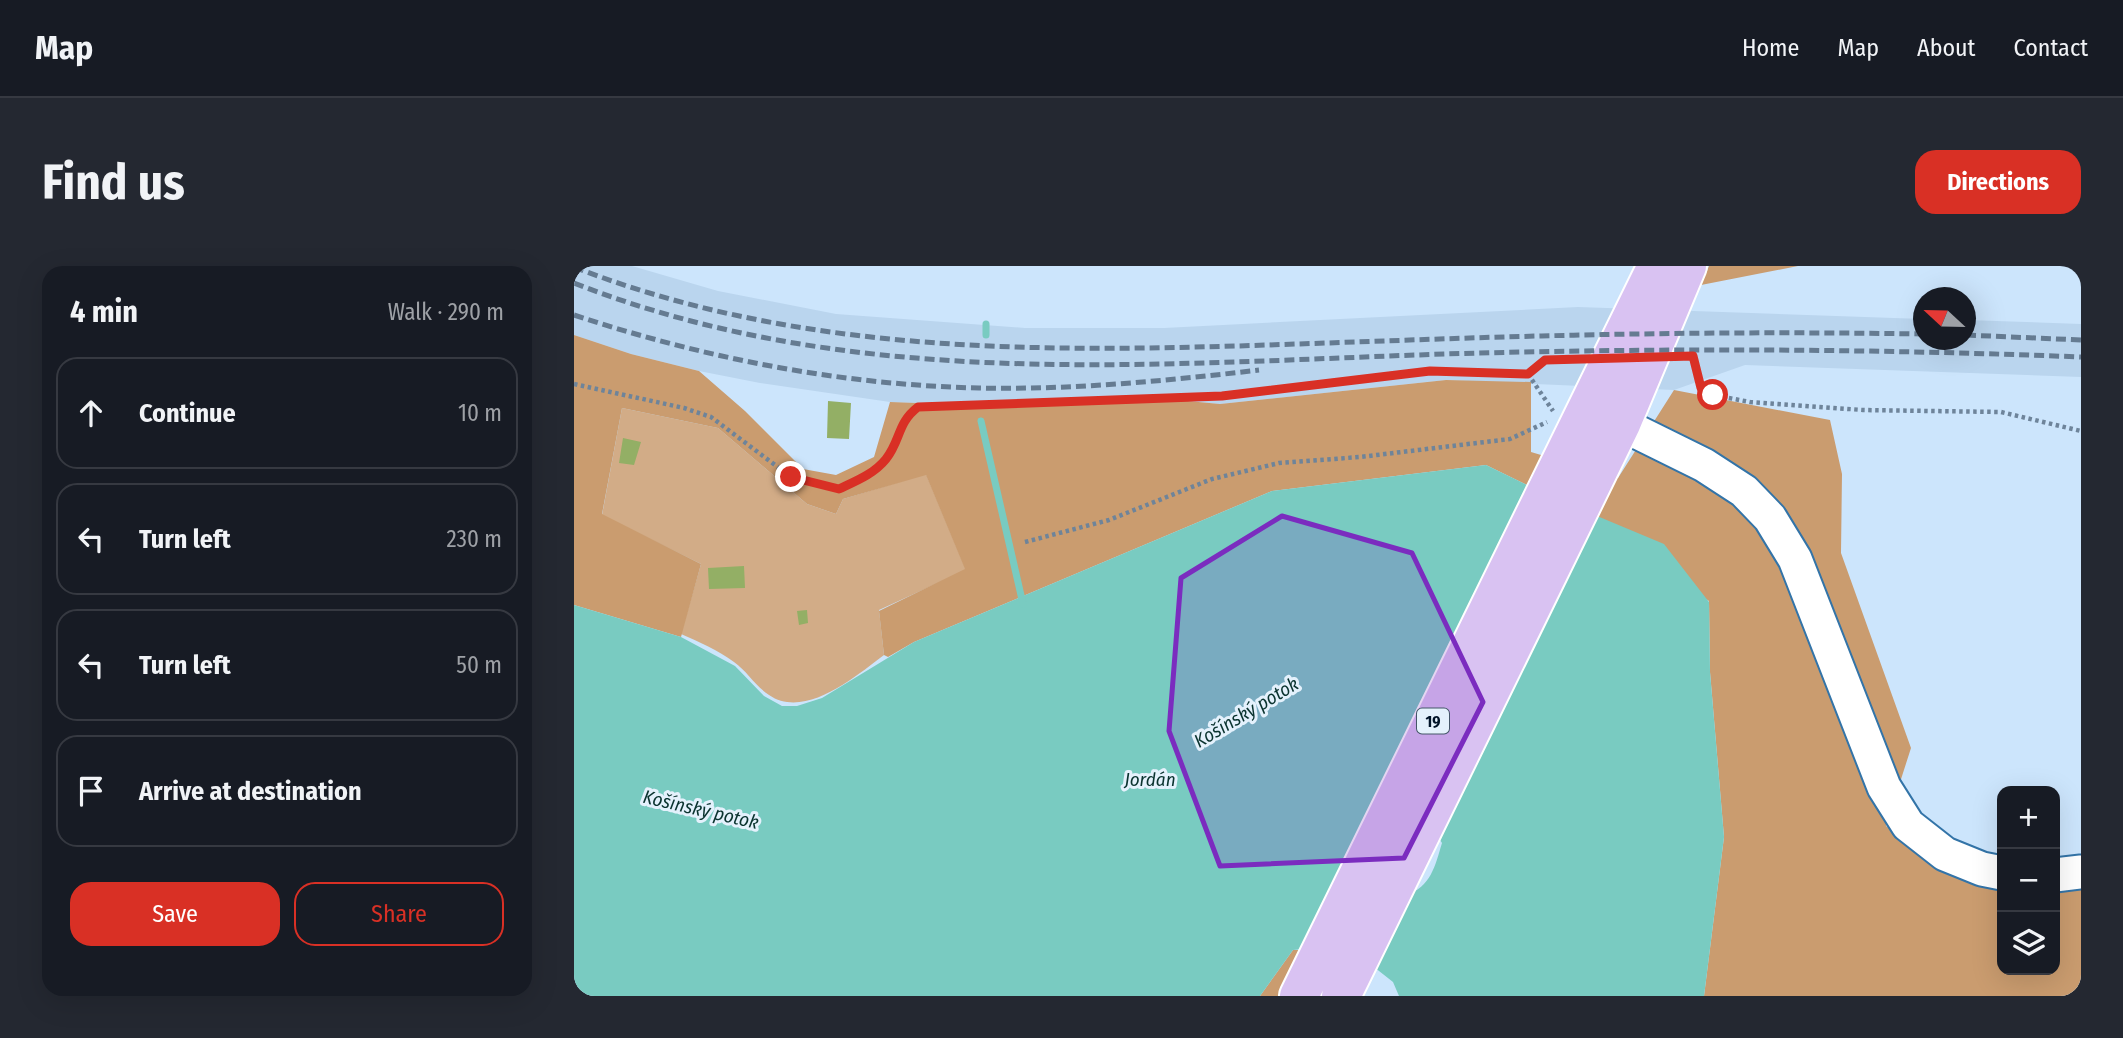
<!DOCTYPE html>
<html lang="en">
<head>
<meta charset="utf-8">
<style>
  :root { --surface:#171b24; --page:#242831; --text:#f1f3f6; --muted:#9ea1a6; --line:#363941; --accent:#d93025 }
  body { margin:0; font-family:"Fira Sans Condensed",sans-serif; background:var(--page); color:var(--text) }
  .controls { position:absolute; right:21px; bottom:21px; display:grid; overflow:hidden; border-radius:14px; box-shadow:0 7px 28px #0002 }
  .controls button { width:63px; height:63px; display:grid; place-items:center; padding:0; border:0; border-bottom:2px solid var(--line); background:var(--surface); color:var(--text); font:35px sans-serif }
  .compass { position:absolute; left:1339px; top:21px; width:63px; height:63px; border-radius:50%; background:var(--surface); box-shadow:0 7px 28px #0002; rotate:292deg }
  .stop { position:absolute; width:21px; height:21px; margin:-16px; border:5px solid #d93025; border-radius:50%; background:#fff }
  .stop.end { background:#d93025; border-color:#fff; box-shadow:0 2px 7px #0008 }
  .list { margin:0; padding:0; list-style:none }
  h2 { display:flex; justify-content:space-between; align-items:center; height:91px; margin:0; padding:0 28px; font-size:30px }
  h2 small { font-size:23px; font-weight:400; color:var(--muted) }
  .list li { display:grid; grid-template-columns:46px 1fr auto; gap:21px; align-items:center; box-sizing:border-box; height:112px; margin:0 14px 14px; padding:0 14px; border:2px solid var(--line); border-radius:21px }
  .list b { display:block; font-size:26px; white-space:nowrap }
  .list em { font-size:23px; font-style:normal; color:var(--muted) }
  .actions { display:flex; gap:14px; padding:21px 28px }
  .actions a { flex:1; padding:16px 0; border:2px solid var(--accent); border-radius:21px; text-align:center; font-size:24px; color:var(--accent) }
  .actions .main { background:var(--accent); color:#fff }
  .icon { flex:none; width:38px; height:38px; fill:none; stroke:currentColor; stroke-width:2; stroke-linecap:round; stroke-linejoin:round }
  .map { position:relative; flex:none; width:1507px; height:730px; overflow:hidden; border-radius:21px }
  header { display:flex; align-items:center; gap:42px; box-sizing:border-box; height:98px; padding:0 35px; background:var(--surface); border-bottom:2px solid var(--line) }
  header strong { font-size:33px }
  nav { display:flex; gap:38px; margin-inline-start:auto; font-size:24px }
  .intro { display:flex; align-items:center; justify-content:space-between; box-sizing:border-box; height:168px; padding:0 42px }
  h1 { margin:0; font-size:49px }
  .button { padding:18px 32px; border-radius:21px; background:var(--accent); color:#fff; font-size:24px; font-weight:700 }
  main { display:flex; gap:42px; padding:0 42px }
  aside { flex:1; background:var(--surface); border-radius:21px; box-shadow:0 7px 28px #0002 }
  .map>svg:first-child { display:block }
  .built { fill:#bad5ee }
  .green { fill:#d2ac87 }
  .forest { fill:#ca9c6f }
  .water { fill:#79cbc1; fill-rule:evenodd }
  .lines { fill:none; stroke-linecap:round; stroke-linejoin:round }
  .stream { stroke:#79cbc1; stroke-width:7 }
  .building { fill:#93af65 }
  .minor-casing { stroke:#3374a8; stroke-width:37 }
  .major-casing { stroke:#fff; stroke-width:42 }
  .path { stroke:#6e849a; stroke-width:4.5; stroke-dasharray:3.5 3.5; stroke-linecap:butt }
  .minor { stroke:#fff; stroke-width:33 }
  .major { stroke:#d9c2f2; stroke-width:38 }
  .rail { stroke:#657b91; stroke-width:5; stroke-dasharray:10 5; stroke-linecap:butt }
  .path-bridge { stroke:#6e849a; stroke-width:4.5; stroke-dasharray:3.5 3.5; stroke-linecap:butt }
  .route { stroke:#d93025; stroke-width:9 }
  .marked { fill:#7b2cbf; fill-opacity:0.2; stroke:#7b2cbf; stroke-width:5; stroke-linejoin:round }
  .labels { text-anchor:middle; stroke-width:6; stroke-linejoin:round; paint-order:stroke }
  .shield { fill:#e4f1fc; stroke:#445668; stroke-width:2 }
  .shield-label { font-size:16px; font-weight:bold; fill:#001328 }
  .water-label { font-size:19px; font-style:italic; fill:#0a332f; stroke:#e4f1fc }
</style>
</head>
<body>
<header>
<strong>Map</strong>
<nav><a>Home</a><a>Map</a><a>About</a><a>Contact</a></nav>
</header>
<div class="intro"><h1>Find us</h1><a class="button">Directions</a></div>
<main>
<aside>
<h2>4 min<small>Walk · 290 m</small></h2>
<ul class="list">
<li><svg class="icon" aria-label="ahead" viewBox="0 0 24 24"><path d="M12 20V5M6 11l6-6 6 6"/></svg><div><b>Continue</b></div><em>10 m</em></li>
<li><svg class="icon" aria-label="left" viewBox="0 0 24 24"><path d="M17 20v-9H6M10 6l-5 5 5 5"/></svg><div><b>Turn left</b></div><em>230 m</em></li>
<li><svg class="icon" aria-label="left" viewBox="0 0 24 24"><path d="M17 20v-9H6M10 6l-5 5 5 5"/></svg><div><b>Turn left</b></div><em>50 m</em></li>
<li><svg class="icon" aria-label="arrive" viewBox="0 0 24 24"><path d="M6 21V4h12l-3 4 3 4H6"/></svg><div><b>Arrive at destination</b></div></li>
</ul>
<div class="actions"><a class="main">Save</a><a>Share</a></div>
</aside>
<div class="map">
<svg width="1507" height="730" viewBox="0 0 1507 730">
  <rect width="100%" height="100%" fill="#cce5fc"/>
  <path class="built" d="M 0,0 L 58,0 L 144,25 L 262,48 L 451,62 L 590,62 L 1004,41 L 1349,53 L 1350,74 L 1392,74 L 1392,54 L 1507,58 L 1507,111 L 1171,99 L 1100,124 L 872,114 L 646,138 L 592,133 L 454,141 L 316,136 L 186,117 L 125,105 L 57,88 L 0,69 Z"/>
  <path class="green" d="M 48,142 L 144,162 L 233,238 L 262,248 L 269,233 L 352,208 L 392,304 L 305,344 L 310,389 C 282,410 231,454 195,429 C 181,420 173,405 160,396 C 144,384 125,376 107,368 L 127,298 L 28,249 Z"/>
  <path class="forest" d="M 1135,0 L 1224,0 L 1127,19 Z
    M 0,69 L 57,88 L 125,105 L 171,145 L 229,203 L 262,209 L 300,191 L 316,136 L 454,141 L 592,133 L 646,138 L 872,114 L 957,116 L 957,186 L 1044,212 L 1100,124 L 1256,154 L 1268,208 L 1267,287 L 1337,482 L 1312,560 L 1368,602 L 1428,618 L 1428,704 L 1481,704 L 1481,623 L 1507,616 L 1507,730 L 1130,730 L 1150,571 L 1136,406 L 1135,335 L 980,232 L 912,199 L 698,225 L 340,376 L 314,391 L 310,389 L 305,345 L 391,303 L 352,209 L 269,233 L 262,248 L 233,238 L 144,162 L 48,142 L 28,248 L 127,298 L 107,371 L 0,339 Z
    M 719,684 L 727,684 L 705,730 L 686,730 Z"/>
  <path class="water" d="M 912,199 L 980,232 L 1090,278 L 1135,336 L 1136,406 L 1150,571 L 1130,730 L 825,730 L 819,716 L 772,679 L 719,684 L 686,730 L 0,730 L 0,339 L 107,371 L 161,400 L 190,430 L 208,440 L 223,440 L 248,432 L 340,376 L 698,225 ZM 856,558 L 868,577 C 861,600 857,621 832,629 Z"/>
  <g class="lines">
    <path class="stream" d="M 412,58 L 412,69
      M 407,155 L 449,338"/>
  </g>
  <path class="building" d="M 254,135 L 277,137 L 275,173 L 253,172 Z
    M 49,172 L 67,176 L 60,199 L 45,197 Z
    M 170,300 L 171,322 L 135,323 L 134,302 Z
    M 233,344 L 234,357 L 225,359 L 223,345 Z"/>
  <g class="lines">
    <defs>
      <path id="minor" d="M 1047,158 L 1130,199 L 1170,225 L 1196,252 L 1221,293 L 1310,521 L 1334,559 L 1371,588 L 1408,603 L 1428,607
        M 1481,609 L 1507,606"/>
      <path id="major" d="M 725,730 L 1083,0
        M 767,730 L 1047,158 L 1113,0"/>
    </defs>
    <use href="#minor" class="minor-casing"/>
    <use href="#major" class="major-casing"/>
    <path class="path" d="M 1119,90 L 1127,122 L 1139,129 L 1176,136 L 1289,144 L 1427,146 L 1507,165
      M 954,108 L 979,145
      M 0,118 L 110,142 L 137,151 L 217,211 L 265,223 C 282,215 300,208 312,193 C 327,174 321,158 344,140 L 648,130 L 856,105 L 954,108 L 971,94
      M 451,276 L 535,254 L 638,213 L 705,197 L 786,191 L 936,173 L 973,156"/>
    <use href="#minor" class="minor"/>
    <use href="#major" class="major"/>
    <path class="rail" d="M 0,1 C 259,102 538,84 810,75 C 990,68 1169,65 1350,68
      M 0,17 C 290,131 601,95 905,87 C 1106,82 1306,83 1507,91
      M 0,49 C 130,92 267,119 405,122 C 498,124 592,115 685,104
      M 1392,69 L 1507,74"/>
    <path class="path-bridge" d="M 971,94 L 1119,90"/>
  </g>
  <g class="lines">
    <path class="route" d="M 217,211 L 265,223 C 282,215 300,208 312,193 C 327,174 323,157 344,141 L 648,130 L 856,105 L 954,108 L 971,94 L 1119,90 L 1127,122 L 1139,129"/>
  </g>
  <path class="marked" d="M 708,250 L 838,287 L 909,436 L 830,592 L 646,600 L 595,465 L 607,312 Z"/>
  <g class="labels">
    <rect class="shield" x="843" y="442.5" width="32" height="25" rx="5"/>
    <g class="shield-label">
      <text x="859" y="461">19</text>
    </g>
    <g class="water-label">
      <text transform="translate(672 446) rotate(-31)" y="7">Košínský potok</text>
      <text x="576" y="520">Jordán</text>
      <text transform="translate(127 543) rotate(13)" y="7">Košínský potok</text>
    </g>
  </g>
</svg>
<div class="controls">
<button>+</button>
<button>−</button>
<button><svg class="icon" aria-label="layers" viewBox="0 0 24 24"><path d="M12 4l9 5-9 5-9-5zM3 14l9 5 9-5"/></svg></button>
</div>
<svg class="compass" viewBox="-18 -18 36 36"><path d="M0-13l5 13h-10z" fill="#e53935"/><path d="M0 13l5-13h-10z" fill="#9ea1a6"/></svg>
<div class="stop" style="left:1139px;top:129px"></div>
<div class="stop end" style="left:217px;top:211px"></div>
</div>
</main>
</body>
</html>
